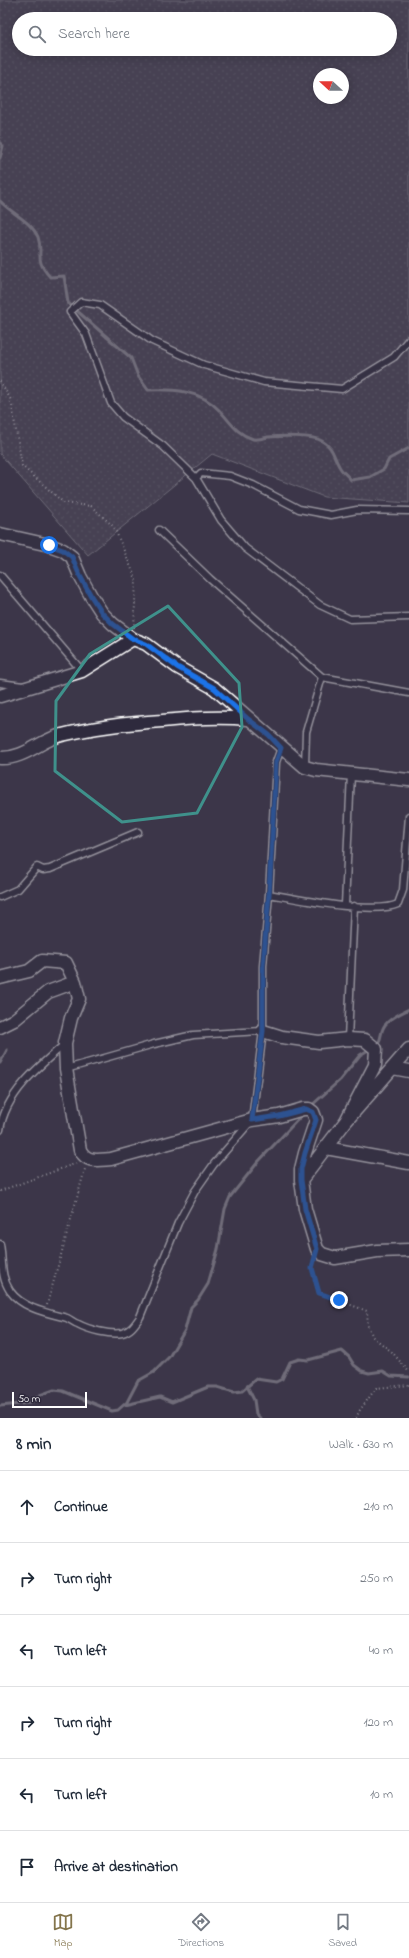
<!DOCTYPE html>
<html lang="en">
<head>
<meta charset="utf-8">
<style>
  :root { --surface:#fff; --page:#f2f2f3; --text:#1f2937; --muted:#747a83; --line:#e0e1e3; --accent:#84754c }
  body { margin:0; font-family:"Indie Flower",sans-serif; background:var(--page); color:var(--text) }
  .compass { position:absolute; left:313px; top:68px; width:36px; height:36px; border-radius:50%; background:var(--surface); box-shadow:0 2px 10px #0003; rotate:291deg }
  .scale { position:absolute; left:12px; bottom:10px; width:75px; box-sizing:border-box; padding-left:4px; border:2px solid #fff; border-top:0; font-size:11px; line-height:14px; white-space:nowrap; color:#fff; -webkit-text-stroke:3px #2f2a3d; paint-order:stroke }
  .stop { position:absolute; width:12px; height:12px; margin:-9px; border:3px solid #1a73e8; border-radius:50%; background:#fff }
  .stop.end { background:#1a73e8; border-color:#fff; box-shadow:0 1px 4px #0008 }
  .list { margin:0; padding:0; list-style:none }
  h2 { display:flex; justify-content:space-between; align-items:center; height:52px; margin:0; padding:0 16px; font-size:17px }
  h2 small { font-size:13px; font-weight:400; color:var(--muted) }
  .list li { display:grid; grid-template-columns:26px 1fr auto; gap:12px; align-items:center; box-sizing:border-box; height:72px; padding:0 16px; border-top:1px solid var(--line) }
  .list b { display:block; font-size:15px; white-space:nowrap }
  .list em { font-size:13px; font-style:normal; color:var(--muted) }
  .icon { flex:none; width:22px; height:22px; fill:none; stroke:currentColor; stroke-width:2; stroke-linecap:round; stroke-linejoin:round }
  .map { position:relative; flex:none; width:409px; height:1418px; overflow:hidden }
  .search { position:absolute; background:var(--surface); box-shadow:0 2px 10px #0003; left:12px; right:12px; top:12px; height:44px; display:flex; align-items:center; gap:10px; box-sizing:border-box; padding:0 14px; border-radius:22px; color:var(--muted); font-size:15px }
  .sheet { height:484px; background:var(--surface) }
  nav { display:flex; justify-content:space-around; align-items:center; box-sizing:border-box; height:56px; border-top:1px solid var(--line); background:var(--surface); font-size:11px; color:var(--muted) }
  nav a { display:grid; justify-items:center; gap:2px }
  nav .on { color:var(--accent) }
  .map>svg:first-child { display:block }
  .grass { fill:url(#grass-dots); stroke:#aaa8b0; fill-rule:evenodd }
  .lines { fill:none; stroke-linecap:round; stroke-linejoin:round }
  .stream { stroke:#afadb4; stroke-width:3 }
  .lane-casing { stroke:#fff; stroke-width:9 }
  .street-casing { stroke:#fff; stroke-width:15 }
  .path { stroke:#fff; stroke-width:2; stroke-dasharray:1 3; stroke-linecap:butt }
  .lane { stroke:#2f2a3d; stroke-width:6 }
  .street { stroke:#2f2a3d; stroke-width:12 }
  .route { stroke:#1a73e8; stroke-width:5 }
  .marked { fill:none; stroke:#3f918b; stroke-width:3; stroke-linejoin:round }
</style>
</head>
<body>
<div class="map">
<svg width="409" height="1418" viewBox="0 0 409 1418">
  <defs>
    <pattern id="grass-dots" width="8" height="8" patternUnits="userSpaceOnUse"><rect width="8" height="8" fill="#555060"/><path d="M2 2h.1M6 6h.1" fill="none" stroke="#6e6a78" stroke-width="1.8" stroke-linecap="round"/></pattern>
  </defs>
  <rect width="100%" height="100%" fill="#3c3749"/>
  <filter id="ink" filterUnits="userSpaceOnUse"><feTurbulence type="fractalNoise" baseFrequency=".025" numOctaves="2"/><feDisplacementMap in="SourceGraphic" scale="8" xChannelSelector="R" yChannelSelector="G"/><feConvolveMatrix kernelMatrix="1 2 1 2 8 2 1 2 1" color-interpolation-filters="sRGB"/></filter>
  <g filter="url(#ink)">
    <path class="grass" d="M 0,0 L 409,0 L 409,503 L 324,497 L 212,454 L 88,555 L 0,454 ZM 19,19 L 390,19 L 390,49 L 19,49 ZM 319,74 L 343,74 L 343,98 L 319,98 Z"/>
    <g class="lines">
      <path class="stream" d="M 0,143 L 3,146 L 0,158
        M 0,201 C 12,214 31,221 38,237 C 44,255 33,258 50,277 L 64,276 L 68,303 L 131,358 L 138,376 L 148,390 C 173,389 200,390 219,410 C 231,422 235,433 253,439 C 258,440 264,438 268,437 C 280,436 313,435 322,441 C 334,448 333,456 339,466 C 341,471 347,475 351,480 L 370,477 L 384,469 L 389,459 L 409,448
        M 377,1046 C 382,1039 380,1031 385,1025 C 390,1018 401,1013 409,1009
        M 0,1063 L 7,1050
        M 311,1106 L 340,1080 L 360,1055 L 370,1049
        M 247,1386 L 254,1400 L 256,1414 L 260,1418
        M 125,1405 L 160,1397 L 172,1402 L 208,1387 L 217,1387 L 234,1392 L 242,1391 L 256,1379 L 276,1382 L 282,1379 L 290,1362 L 299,1359 L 308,1360 L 342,1351 L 349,1357 L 354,1365 L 362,1371 L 369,1373 L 383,1371 L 391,1376 L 409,1377
        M 0,1406 L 30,1403 L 40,1395 L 54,1390 L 63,1391 L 112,1411 L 118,1410 L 127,1402 L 138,1381 L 154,1372 L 169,1357 L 185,1330 L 191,1307 L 198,1300 L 208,1284 L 218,1249 L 225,1209 L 230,1197 L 258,1162 L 303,1114"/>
      <defs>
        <path id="lane" d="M 409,339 L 394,357 L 342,389 L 264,382 L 204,365 L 152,341 L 100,305 L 81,302 L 70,312 L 86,334 L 111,403 L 123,417 L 163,446 L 196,478 L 221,520 L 245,548 L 320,605 L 350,619 L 409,617
          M 196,478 L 201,473 L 230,476 L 253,485 L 299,509 L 331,515 L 357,510 L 409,511
          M 159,530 L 210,579 L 322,677
          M 0,575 L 82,671
          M 0,683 L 23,686
          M 305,767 L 306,732 L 322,677 L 409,693
          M 269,894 C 297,899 375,915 398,904 L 403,890 L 409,816
          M 0,897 L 18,889 L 37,867 L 43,870 L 50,869 L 138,832
          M 345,905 L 351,774
          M 348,1039 L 354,906
          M 66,1069 L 154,1044 L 193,1035 L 263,1031
          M 0,1130 C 5,1094 39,1066 65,1044
          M 0,1244 C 3,1261 0,1276 10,1291 C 23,1309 48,1313 67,1318 C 71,1320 74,1323 78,1324 C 89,1330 110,1335 122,1333 C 131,1331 135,1324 140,1317 L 178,1223 L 195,1191 L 214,1164 L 252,1120 L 263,1031 L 263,966 L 269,894 L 276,762 L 281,748"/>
        <path id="street" d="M 0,534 L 49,545 L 63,550 L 72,557 L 80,576 L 91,596 L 102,613 L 113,624 L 133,639 L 146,644 L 177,667 L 214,688 L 305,767 L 316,770 L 409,780
          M 0,696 L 82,671 L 133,639
          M 0,758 C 25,759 40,740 62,735 C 95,727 129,723 162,721 C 191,718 219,716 248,719
          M 0,978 L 29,971 L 42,961 L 66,963 L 75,982 L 79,999 L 71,1018 L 65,1043 L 66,1069 L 80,1150 C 87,1163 97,1160 111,1159 L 252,1120 L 279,1116 L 303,1109 L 309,1109 L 313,1112 L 316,1120 L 305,1153 L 301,1169 L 301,1180 L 305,1209 L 317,1249 L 322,1254 L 335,1258 L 377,1251 L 409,1250
          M 0,1027 L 14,1020 L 48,992 L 75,982
          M 263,1031 L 282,1037 L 319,1042 L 348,1039 L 365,1040 L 376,1049 L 375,1065 L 346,1121
          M 393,1068 L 409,1071
          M 326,1148 L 409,1163
          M 301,1180 L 346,1121 L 409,1049"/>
      </defs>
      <use href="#lane" class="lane-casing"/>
      <use href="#street" class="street-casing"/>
      <path class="path" d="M 0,381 L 11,400 L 22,466 L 64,503 L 91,506 L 114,527 L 136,579 L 134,628
        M 0,1191 L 77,1163
        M 314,1260 L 312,1268 L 319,1293 L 367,1311 L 368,1326 L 373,1337 L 392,1352 L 409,1372
        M 47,1305 L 85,1169
        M 356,1418 L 360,1410 L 376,1388 L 409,1385"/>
      <use href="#lane" class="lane"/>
      <use href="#street" class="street"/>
    </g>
  </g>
  <g class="lines" filter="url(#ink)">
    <path class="route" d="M 49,545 L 63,550 L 72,557 L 80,576 L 91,596 L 102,613 L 113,624 L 133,639 L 146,644 L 177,667 L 214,688 L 248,719 L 269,735 L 281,748 L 276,762 L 269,894 L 263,966 L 263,1031 L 252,1120 L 279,1116 L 306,1109 L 313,1112 L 316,1120 L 305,1153 L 301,1169 L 301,1180 L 305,1209 L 317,1249 L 312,1268 L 319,1293 L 339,1300"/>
  </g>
  <path d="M0 0H409V1418H0ZM 168,606 L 239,683 L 242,727 L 197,813 L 122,822 L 55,771 L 56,701 L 90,654 Z" fill="#3c3749" fill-opacity=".55" fill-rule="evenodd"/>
  <path class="marked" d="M 168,606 L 239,683 L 242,727 L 197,813 L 122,822 L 55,771 L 56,701 L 90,654 Z"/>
</svg>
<svg class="compass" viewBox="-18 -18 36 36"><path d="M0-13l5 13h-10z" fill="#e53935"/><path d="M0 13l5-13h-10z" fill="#747a83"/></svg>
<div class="scale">50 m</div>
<div class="stop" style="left:49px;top:545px"></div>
<div class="stop end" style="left:339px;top:1300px"></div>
<div class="search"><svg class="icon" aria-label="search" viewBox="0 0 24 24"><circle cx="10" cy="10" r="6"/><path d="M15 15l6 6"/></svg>Search here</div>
</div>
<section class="sheet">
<h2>8 min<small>Walk · 630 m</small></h2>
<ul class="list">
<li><svg class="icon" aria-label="ahead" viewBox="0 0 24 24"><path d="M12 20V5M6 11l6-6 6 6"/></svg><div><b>Continue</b></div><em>210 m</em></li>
<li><svg class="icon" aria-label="right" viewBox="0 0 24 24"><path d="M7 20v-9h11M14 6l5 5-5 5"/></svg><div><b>Turn right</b></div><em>250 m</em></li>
<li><svg class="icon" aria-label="left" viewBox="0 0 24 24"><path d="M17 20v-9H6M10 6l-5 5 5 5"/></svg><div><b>Turn left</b></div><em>40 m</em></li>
<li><svg class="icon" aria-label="right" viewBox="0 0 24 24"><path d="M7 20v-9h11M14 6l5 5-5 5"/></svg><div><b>Turn right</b></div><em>120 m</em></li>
<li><svg class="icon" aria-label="left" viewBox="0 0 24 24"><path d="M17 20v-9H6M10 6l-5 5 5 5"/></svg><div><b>Turn left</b></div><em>10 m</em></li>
<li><svg class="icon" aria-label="arrive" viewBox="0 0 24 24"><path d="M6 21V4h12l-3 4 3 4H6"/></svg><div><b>Arrive at destination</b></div></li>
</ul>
</section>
<nav>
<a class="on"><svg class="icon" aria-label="map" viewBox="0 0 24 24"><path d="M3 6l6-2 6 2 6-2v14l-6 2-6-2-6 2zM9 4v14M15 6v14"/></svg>Map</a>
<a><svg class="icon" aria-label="directions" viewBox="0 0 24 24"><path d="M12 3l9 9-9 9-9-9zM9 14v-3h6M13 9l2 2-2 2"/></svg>Directions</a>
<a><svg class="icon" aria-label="saved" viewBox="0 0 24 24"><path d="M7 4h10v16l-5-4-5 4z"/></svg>Saved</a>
</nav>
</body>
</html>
